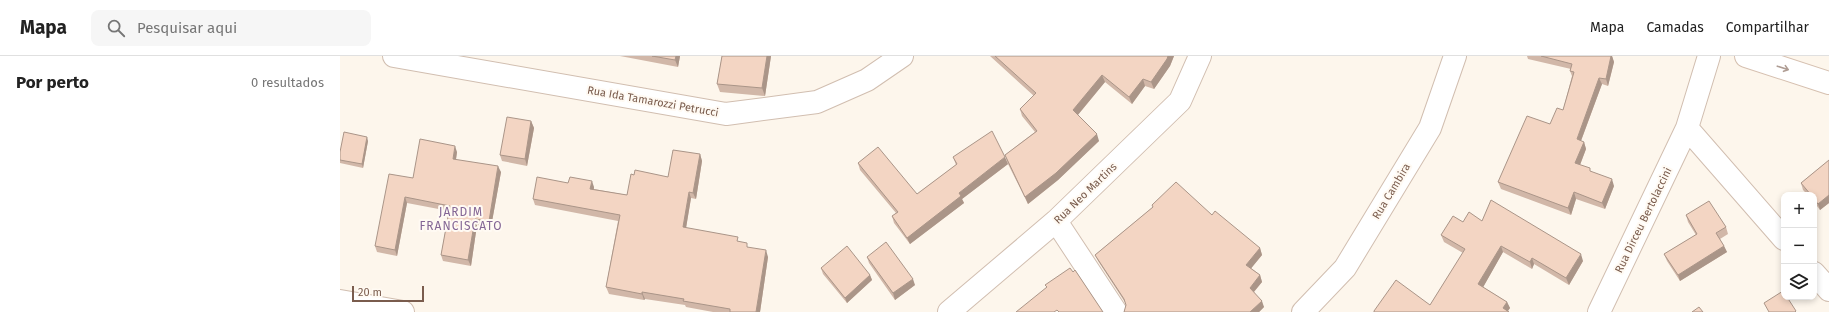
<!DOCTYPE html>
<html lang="pt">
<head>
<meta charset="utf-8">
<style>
  :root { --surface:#fff; --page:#f6f6f6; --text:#222; --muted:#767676; --line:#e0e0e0 }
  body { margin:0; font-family:"Fira Sans",sans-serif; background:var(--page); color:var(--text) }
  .controls { position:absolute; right:12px; bottom:12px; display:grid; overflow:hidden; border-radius:8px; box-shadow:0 2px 6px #0003 }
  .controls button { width:36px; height:36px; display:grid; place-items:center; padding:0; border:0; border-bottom:1px solid var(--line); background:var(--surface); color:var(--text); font:20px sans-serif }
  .scale { position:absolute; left:12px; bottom:10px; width:72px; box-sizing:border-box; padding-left:4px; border:2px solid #7a5c4d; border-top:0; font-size:11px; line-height:14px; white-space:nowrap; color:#7a5c4d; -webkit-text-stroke:3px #fffaf3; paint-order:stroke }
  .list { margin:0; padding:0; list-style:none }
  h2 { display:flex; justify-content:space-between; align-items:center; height:52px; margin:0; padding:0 16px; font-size:17px }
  h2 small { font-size:13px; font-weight:400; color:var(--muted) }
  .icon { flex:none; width:22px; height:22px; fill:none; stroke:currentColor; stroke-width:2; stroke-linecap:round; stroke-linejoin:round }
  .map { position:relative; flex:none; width:1489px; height:256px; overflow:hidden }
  header { display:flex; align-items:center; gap:24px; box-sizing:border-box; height:56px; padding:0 20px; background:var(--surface); border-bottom:1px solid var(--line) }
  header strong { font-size:19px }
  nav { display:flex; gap:22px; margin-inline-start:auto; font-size:14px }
  .search { width:280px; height:36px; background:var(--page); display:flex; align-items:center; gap:10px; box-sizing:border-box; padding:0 14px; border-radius:8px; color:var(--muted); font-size:15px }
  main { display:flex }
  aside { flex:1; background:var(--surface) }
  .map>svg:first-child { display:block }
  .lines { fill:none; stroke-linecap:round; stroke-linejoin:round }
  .street-casing { stroke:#d1beb0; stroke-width:24 }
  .secondary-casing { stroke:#d6c0b0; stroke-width:24 }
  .street { stroke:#fff; stroke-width:22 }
  .secondary { stroke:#fff; stroke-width:22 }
  .wall { fill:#d1b7a8 }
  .shaded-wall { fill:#aa9588 }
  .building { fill:#f3d5c3; stroke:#aa9588 }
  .oneway { stroke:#af9d94 }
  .labels { text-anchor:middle; stroke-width:4; stroke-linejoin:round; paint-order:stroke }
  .street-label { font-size:11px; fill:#7a5c4d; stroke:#fffaf3 }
  .neighbourhood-label { font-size:12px; letter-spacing:1px; fill:#846695; stroke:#fffaf3 }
</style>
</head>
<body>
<header>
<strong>Mapa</strong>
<div class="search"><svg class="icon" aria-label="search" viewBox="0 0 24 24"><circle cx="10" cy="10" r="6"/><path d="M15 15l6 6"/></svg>Pesquisar aqui</div>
<nav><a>Mapa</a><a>Camadas</a><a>Compartilhar</a></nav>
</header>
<main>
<aside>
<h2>Por perto<small>0 resultados</small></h2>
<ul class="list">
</ul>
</aside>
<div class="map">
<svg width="1489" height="256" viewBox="0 0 1489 256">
  <rect width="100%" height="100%" fill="#fdf6ec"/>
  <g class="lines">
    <defs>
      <path id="street" d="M 54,0 L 386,58 L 477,46 L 527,24 L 562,0
        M 1347,72 L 1444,183
        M 716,165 L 776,256
        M 1474,217 L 1489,234
        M 0,245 L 63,256
        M 609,256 L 716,165 L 840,45 L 860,0
        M 963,256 L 1005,212 L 1090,72 L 1115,0
        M 1259,256 L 1347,72 L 1369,0"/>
      <path id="secondary" d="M 1406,0 L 1489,27"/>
    </defs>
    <use href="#street" class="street-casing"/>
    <use href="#secondary" class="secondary-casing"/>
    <use href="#street" class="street"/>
    <use href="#secondary" class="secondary"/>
  </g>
  <path class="wall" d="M 280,0 L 340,0 L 338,11 Z
    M 382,0 L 431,0 L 425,40 L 380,36 L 377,28 Z
    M 650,0 L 834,0 L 830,10 L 814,33 L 805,30 L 792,48 L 765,26 L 738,59 L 759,85 L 718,124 L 688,148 L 667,106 L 665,99 L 695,76 L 682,60 L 680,53 L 694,40 Z
    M 1187,0 L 1272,0 L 1274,6 L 1268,30 L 1262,28 L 1241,85 L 1244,86 L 1246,93 L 1240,109 L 1274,130 L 1265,153 L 1236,143 L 1231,159 L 1161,133 L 1158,126 L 1223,54 L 1232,20 L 1230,15 L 1231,13 L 1188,3 Z
    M 191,65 L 194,72 L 187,110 L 162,105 L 160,99 Z
    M 28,85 L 23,112 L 0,107 L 0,96 Z
    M 117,96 L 116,104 L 161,116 L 151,171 L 137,169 L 131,210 L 103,205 L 101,199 L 109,155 L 67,147 L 57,200 L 37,196 L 35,190 L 73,122 Z
    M 360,98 L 362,105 L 356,143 L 351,142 L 346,172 L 400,186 L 409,192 L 428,201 L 420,256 L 373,256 L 346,251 L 345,249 L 305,243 L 304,244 L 269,238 L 266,231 L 278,165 L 195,149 L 193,143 L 228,127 L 254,131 L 254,133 L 287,139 L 294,119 L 328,121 Z
    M 613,101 L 668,108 L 622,143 L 624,147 L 570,188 L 554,167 L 552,160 L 556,157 L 520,114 L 518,107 L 577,138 L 616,109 Z
    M 1489,104 L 1489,147 L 1480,154 L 1474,146 L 1474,139 L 1468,139 L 1463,134 L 1461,127 Z
    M 812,149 L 872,159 L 920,192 L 922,199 L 911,212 L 920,219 L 922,226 L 914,236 L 924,251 L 919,256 L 784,256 L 786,249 L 786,248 L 758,205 L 755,199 L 813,151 Z
    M 1346,159 L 1386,171 L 1388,178 L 1380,183 L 1384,190 L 1387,196 L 1340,225 L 1327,205 L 1324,198 L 1356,179 L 1348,166 Z
    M 1142,165 L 1243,205 L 1229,229 L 1194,208 L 1192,213 L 1163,196 L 1143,231 L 1167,246 L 1170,252 L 1168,255 L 1169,256 L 1034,256 L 1034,255 L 1090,249 L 1123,197 L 1104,186 L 1101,179 L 1123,166 Z
    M 527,201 L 575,229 L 555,244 L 529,207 Z
    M 481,212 L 530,219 L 532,224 L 507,247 L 483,218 Z"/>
  <path class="shaded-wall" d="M 336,0 L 340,0 L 338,11 L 335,4 Z
    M 427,0 L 431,0 L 425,40 L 422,32 Z
    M 828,0 L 834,0 L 830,10 L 814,33 L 811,26 Z
    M 1271,0 L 1272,0 L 1274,6 L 1268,30 L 1266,23 Z
    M 762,19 L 765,26 L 736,61 L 733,54 Z
    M 1259,22 L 1262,28 L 1239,90 L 1237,83 Z
    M 803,23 L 805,30 L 792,48 L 789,41 Z
    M 191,65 L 194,72 L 187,110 L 185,103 Z
    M 757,78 L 759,85 L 718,124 L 688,148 L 685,141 Z
    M 27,81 L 28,85 L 23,112 L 22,108 Z
    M 1244,86 L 1246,93 L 1238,114 L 1235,107 Z
    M 115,90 L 117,96 L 115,109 L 113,103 Z
    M 360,98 L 362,105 L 356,143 L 353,137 Z
    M 665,101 L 668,108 L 622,143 L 624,147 L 570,188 L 567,182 L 619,137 Z
    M 158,110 L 161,116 L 151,171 L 149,165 Z
    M 1272,123 L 1274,130 L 1265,153 L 1262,147 Z
    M 252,125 L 254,131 L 253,139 L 250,133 Z
    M 349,136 L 351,142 L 345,178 L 343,171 Z
    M 1234,136 L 1236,143 L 1231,159 L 1228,152 Z
    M 1489,139 L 1489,147 L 1480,154 L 1478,148 Z
    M 65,141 L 67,147 L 57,200 L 55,194 Z
    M 135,163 L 137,169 L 131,210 L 128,204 Z
    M 1161,190 L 1163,196 L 1141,235 L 1138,228 Z
    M 1384,190 L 1387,196 L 1340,225 L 1338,219 Z
    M 920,192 L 922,199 L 909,215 L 906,209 Z
    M 426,194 L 428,201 L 420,256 L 416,256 Z
    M 1241,198 L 1243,205 L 1229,229 L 1226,222 Z
    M 1192,202 L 1194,208 L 1192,213 L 1190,206 Z
    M 530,219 L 532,224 L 507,247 L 505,242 Z
    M 920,219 L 922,226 L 912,238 L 910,232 Z
    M 573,223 L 575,229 L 555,244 L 553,237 Z
    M 302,236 L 305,243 L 304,244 L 302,238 Z
    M 922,245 L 924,251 L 919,256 L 910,256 Z
    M 1167,246 L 1170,252 L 1167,256 L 1163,252 Z"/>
  <path class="building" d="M 312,0 L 336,0 L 335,4 Z
    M 382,0 L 427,0 L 422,32 L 377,28 Z
    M 655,0 L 828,0 L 827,3 L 811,26 L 803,23 L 789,41 L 762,19 L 733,54 L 757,78 L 716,117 L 685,141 L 665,99 L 697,75 L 680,53 L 696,37 Z
    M 1201,0 L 1271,0 L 1266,23 L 1259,22 L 1237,83 L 1244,86 L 1235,107 L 1250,112 L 1250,115 L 1272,123 L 1262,147 L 1234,136 L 1228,152 L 1158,126 L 1187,60 L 1210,68 L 1217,52 L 1223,54 L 1234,16 L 1230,15 L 1232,8 Z
    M 167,61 L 191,65 L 185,103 L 160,99 Z
    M 652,75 L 665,101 L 619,137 L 621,140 L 567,182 L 552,160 L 558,156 L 518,107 L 538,91 L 577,138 L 617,108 L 613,101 Z
    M 4,76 L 27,81 L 22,108 L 0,104 L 0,96 Z
    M 80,83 L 115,90 L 113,103 L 158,110 L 149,165 L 135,163 L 128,204 L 101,199 L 110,150 L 65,141 L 55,194 L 35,190 L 49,118 L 73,122 Z
    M 333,94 L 360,98 L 353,137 L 349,136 L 343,171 L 398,181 L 397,185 L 407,187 L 407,191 L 426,194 L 416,256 L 390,256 L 390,253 L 343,245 L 344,243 L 302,236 L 302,238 L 266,231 L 280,159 L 193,143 L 197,121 L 228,127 L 230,121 L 252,125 L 250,133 L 287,139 L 291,118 L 294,119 L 295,114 L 328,121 Z
    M 1489,104 L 1489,139 L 1478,148 L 1474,143 L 1474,139 L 1471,139 L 1461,127 Z
    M 836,126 L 872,159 L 875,155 L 920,192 L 906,209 L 920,219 L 910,232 L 922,245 L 910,256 L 784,256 L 786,249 L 784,243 L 755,199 L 813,151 L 812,149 Z
    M 1151,144 L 1241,198 L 1226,222 L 1192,202 L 1190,206 L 1161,190 L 1138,228 L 1167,246 L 1163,252 L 1169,256 L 1034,256 L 1034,255 L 1056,224 L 1090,249 L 1125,193 L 1101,179 L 1113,160 L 1123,166 L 1129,156 L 1142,165 Z
    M 1369,145 L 1386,171 L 1376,177 L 1384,190 L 1338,219 L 1324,198 L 1357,178 L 1346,159 Z
    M 546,186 L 573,223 L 553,237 L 527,201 Z
    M 507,190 L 530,219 L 505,242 L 481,212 Z
    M 730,212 L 733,216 L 735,214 L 763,256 L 719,256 L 717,254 L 714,256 L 676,256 L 707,231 L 705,229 Z
    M 1443,235 L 1444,237 L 1444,241 L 1447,241 L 1456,255 L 1455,256 L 1429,256 L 1424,247 Z
    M 1359,251 L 1363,256 L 1352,256 Z"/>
  <defs><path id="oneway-shaft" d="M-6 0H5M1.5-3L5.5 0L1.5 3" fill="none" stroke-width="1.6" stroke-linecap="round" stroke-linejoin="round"/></defs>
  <use class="oneway" href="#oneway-shaft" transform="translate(1443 12) rotate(18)"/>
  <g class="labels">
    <g class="street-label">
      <text transform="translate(313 45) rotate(10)" y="4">Rua Ida Tamarozzi Petrucci</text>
      <text transform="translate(1051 135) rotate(-59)" y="4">Rua Cambira</text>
      <text transform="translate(745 137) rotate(-44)" y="4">Rua Neo Martins</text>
      <text transform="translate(1303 164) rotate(-64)" y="4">Rua Dirceu Bertolaccini</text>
    </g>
    <g class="neighbourhood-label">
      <text x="121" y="160">JARDIM<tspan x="121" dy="14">FRANCISCATO</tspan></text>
    </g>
  </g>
</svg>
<div class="controls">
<button>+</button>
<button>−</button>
<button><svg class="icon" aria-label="layers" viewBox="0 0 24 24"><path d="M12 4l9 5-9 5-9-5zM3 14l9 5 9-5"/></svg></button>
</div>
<div class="scale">20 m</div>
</div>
</main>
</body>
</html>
